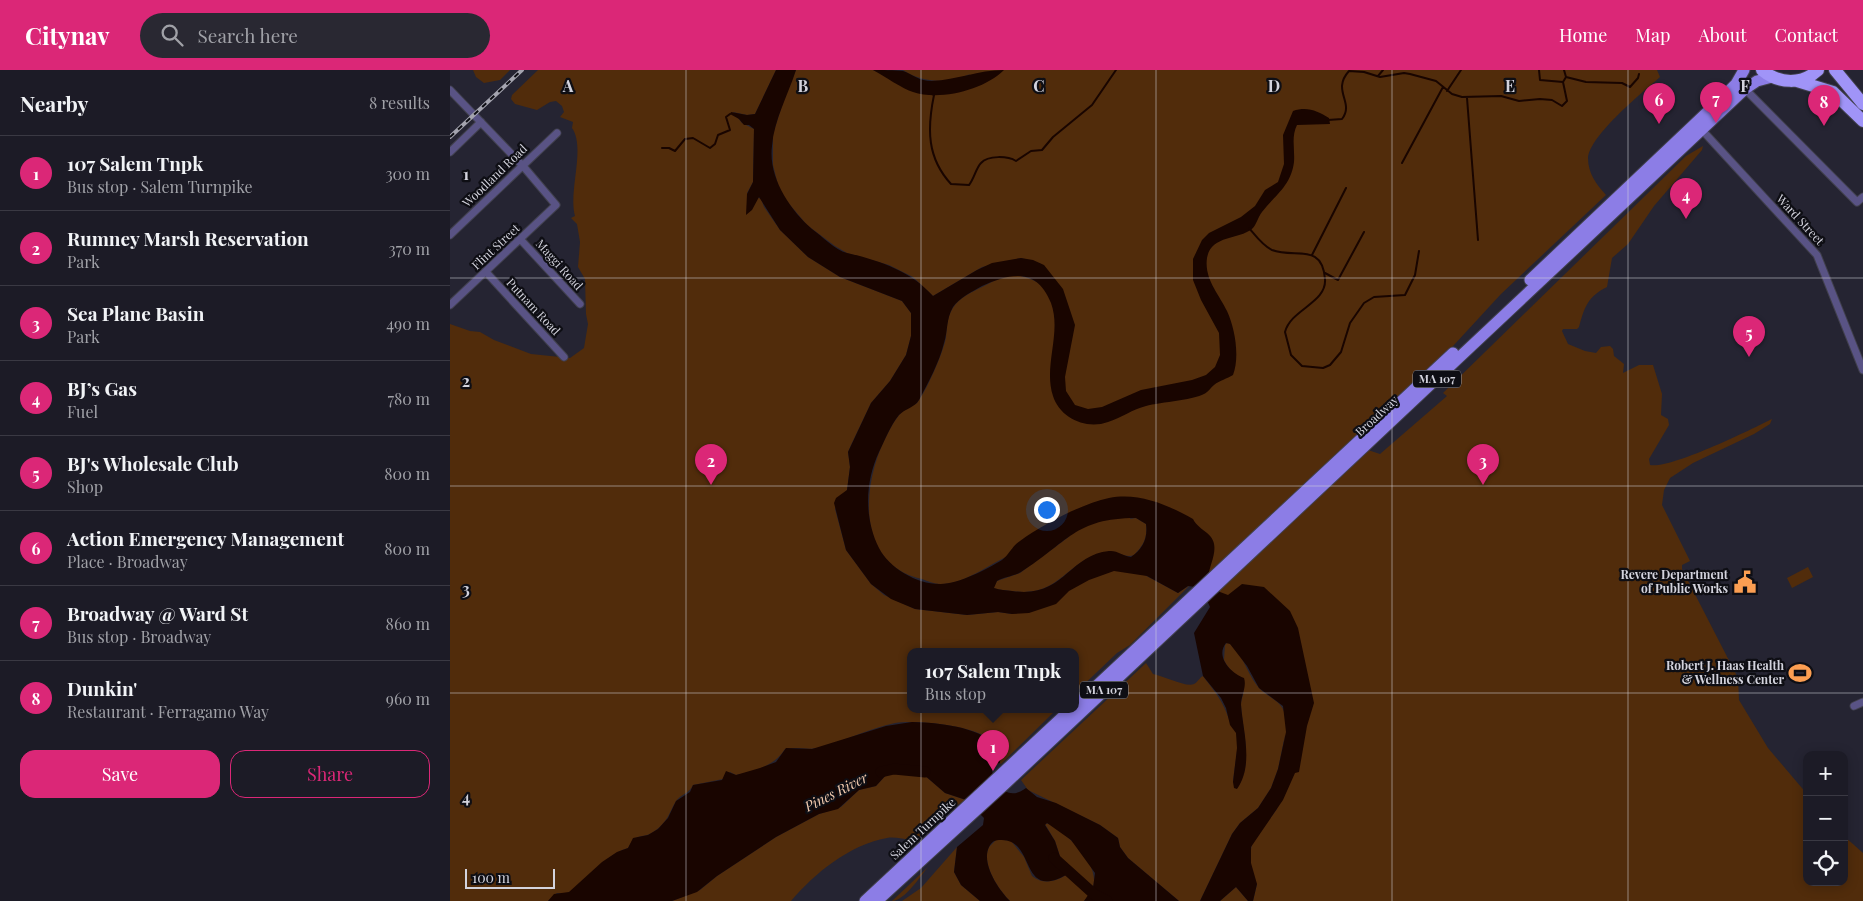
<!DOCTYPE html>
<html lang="en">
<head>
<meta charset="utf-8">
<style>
  :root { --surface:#1c1b26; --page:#292832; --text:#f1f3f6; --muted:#a0a1a7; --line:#3a3943; --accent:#db2777 }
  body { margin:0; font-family:"Playfair Display",serif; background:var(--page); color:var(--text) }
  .controls { position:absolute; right:15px; bottom:15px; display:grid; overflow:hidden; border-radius:10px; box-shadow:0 2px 12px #0003 }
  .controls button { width:45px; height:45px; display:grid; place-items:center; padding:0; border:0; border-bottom:1px solid var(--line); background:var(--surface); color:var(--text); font:25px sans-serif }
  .scale { position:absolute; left:15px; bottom:12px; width:90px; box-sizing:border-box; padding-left:5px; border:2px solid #d3d3dd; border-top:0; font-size:14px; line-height:18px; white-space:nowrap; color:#d3d3dd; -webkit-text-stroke:4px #0e0e14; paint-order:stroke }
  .you { position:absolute; left:596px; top:439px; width:18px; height:18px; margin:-12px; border:4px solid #fff; border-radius:50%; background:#1a73e8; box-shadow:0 0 0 8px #1a73e833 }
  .badge { display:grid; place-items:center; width:32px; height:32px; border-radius:50%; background:var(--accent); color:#fff; font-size:16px; font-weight:700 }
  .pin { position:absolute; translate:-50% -41px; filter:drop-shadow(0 1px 2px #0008) }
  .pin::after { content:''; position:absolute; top:26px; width:18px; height:15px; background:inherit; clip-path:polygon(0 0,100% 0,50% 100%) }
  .popup { position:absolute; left:457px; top:578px; width:172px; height:65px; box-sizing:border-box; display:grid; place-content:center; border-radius:10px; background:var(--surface); filter:drop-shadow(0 1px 4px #0005); font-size:16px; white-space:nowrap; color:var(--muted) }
  .popup b { font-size:19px; color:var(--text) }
  .popup::after { content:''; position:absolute; left:50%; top:100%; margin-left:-10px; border:10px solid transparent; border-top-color:var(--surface) }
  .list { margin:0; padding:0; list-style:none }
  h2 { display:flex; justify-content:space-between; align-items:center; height:65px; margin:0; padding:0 20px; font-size:21px }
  h2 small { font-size:16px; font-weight:400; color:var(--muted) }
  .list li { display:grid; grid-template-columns:32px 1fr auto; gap:15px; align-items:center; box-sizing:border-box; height:75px; padding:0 20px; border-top:1px solid var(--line) }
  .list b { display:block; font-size:19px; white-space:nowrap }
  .list p { margin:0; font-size:16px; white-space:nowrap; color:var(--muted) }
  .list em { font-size:16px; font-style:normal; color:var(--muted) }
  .actions { display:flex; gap:10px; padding:15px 20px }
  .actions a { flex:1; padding:11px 0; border:1px solid var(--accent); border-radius:15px; text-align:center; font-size:18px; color:var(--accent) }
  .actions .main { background:var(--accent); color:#fff }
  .icon { flex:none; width:28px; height:28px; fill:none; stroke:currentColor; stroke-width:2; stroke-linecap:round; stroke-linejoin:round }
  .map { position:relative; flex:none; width:1413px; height:831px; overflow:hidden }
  header { display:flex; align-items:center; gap:30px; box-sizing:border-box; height:70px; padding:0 25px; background:var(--accent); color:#fff }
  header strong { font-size:24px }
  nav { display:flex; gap:28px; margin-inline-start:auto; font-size:18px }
  .search { width:350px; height:45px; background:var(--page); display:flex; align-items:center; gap:12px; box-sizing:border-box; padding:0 18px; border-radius:28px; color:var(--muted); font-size:19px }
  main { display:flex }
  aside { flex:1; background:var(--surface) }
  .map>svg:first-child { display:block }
  .green { fill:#512c0b }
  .water { fill:#190500; fill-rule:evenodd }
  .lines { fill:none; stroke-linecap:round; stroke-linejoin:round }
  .stream { stroke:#190500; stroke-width:2 }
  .river { stroke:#190500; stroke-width:11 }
  .street-casing { stroke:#41404d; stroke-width:9 }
  .primary-casing { stroke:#41404d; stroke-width:13 }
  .highway-casing { stroke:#41404d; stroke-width:14 }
  .street { stroke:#595385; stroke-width:7 }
  .primary { stroke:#8c7de6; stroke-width:11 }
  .highway { stroke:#a094f8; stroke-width:12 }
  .rail-casing { stroke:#a4a4af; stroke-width:4 }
  .rail { stroke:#0e0e14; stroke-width:2; stroke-dasharray:5.5; stroke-linecap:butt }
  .grid { fill:none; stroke:#d3d3dd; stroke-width:1; stroke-opacity:0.55 }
  .labels { text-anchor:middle; stroke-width:4.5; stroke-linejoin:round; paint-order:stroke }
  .shield { fill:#0e0e14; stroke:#9898a1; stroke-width:1 }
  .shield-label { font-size:11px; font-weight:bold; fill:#d3d3dd }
  .street-label { font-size:12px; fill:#d3d3dd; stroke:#0e0e14 }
  .poi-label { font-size:12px; font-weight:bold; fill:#d3d3dd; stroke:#0e0e14; text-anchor:end }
  .water-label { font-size:14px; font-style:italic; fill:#f2caae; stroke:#0e0e14 }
  .grid-label { font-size:16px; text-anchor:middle; font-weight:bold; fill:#d3d3dd; stroke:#0e0e14; stroke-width:4.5; stroke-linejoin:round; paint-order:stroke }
</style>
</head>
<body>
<header>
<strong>Citynav</strong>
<div class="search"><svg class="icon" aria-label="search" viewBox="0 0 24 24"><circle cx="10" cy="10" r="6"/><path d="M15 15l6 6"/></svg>Search here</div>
<nav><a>Home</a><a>Map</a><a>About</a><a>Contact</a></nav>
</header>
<main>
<aside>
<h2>Nearby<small>8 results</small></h2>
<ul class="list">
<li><span class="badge">1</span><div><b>107 Salem Tnpk</b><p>Bus stop · Salem Turnpike</p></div><em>300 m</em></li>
<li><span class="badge">2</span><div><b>Rumney Marsh Reservation</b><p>Park</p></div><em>370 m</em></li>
<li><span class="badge">3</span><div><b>Sea Plane Basin</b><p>Park</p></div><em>490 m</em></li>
<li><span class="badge">4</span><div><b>BJ’s Gas</b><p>Fuel</p></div><em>780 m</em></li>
<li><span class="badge">5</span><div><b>BJ's Wholesale Club</b><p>Shop</p></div><em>800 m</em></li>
<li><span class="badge">6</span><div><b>Action Emergency Management</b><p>Place · Broadway</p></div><em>800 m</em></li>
<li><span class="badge">7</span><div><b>Broadway @ Ward St</b><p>Bus stop · Broadway</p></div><em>860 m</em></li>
<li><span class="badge">8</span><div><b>Dunkin'</b><p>Restaurant · Ferragamo Way</p></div><em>960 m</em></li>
</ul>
<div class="actions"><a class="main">Save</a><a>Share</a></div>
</aside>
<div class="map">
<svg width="1413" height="831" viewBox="0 0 1413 831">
  <rect width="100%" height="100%" fill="#252432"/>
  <path class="green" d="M 23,0 L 60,0 L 50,10 L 34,13 L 26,7 Z
    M 88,0 L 326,0 L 305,44 L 297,45 L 283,42 L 292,53 L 304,59 L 303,112 L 297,123 L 311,129 L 314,137 L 330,160 L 358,187 L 390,207 L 452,231 L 461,243 L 461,266 L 456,285 L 440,311 L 421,333 L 401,375 L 398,382 L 400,397 L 397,420 L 385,439 L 396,480 L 421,514 L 434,525 L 465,539 L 517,545 L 548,542 L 562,544 L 658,498 L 691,503 L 728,523 L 740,515 L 680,575 L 667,583 L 626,622 L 626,582 L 460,582 L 460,640 L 606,640 L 551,694 L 549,693 L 544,698 L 549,691 C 548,686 547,677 544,673 C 532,656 465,649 445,653 C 420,658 397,670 372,677 C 359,681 347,676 335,679 C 325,695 305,702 286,705 L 280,702 L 273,709 L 243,715 C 239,724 231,724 226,731 C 219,743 218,751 206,760 C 192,771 188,760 178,778 C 150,787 139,811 116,824 L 107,823 L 98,831 L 0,831 L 0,254 L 20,261 L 30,262 L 44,270 L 81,284 L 120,288 L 134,278 L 138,254 L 136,244 L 135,209 L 128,197 L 130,172 L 127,154 L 121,148 L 125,146 C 118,121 136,78 122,58 L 123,52 L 110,47 L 114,42 L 112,36 L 106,31 L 100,32 L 87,40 L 65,34 L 61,29 L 62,25 Z
    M 346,0 L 423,0 L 438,7 L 505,22 L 520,4 C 498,14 472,13 453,0 L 1207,0 L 1210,7 C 1193,22 1140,65 1138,88 C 1138,103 1146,114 1156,125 L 1051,224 L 992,288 L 933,339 L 910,366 L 918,380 L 930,384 L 997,326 L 993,323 L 1236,86 L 1253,76 L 1252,80 L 1204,136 L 1178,174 L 1162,188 L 1157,217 C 1138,226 1134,238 1129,257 L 1127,259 L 1113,259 L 1112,261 L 1118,274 L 1135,281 L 1146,283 L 1151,277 L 1160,276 L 1163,279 L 1164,286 L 1174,294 L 1173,303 L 1189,295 L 1203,295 L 1212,324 L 1211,345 L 1218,349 L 1219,355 L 1199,389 L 1200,395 C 1221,399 1300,360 1322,349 L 1320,354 L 1304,364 L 1243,393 L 1220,408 L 1214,420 L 1212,435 L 1240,491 L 1232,495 L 1232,499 L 1288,608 L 1289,630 L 1318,678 L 1357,724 L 1357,812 L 1394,812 L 1394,766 L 1413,783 L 1413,831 L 803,831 L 807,814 L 790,801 L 800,787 L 802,773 L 827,739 L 835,665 L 828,699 L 821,718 L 808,738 L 790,753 L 782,764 L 750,831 L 729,831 L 678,788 L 670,777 L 668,768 L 650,755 L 578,720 L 571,710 L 696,593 L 703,604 C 714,606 737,618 744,614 C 748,612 749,608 753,606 C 767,625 772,629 780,652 C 781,657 786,659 787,665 C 789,680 784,697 783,712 L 787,718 C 804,694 792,660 791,634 C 791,629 795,623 793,619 C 790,607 779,601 774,590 L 775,575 L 778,572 C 794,585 797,604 809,618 C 818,628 832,630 835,645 L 836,623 L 745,508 L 748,473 L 683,443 L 680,449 L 686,448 L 696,454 C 698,468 693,476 684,485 C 675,489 664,479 651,483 C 614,494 608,528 562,521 C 556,520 549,520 543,518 L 547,511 L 570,503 L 620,466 C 599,473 576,478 556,487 C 536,496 513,515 490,514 C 484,514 478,511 472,509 C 403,494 412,409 439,361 C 443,353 449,343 457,338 C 460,336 465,335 467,333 C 476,322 494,281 496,267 C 497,256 497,245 505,235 C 512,226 526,220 536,215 C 556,204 568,202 589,213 L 591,194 L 571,188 L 532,197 L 483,226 L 463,207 L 439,195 L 397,183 L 385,176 L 357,155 L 330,123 L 323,95 L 323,64 L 336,23 Z
    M 1358,497 L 1363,507 L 1342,518 L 1337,508 Z
    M 453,698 L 473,704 L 495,723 L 516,730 L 495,742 L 468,769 C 457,771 446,766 437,768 C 399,775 365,803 341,831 L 222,831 L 250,820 L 267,806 L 326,767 L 369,744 L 391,737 L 409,720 L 426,716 L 437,704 Z
    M 600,753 C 622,769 663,804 634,831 L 560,831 C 548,819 531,793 539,777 L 547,769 L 561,771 L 574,787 L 582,806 C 593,815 605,812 616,805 L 605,771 L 595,754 Z
    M 507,777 L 504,802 L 511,815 L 530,831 L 452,831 L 471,818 Z
    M 478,797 C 470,807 454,831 442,831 Z
    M 786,817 L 798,831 L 770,831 Z"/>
  <path class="water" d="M 326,0 L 346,0 C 338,25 324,50 322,76 C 318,107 340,140 362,159 C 372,166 385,180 397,183 C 428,190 461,201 483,226 L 527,200 L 542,193 L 571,188 L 583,190 L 594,195 L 613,219 L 625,255 L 615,307 L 616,321 L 625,335 L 638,339 L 652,337 L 691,320 L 742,310 L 756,305 L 765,297 L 770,285 L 769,263 L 751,230 L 743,210 L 743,189 L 752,170 L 759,163 L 791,147 L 805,136 L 815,120 L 828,112 L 834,94 L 833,65 L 843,41 C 857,36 868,41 879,48 L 880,54 L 847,55 C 841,67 845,79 844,92 C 841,116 825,125 812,142 C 808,147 806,156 802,159 C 788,170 761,165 757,188 C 754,209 769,224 777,241 C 785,258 790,287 783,305 C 777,309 770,310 764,315 C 761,317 760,320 757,322 C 748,330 710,332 696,336 C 683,339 671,348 658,352 C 636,360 610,348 603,326 C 593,296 612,263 601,233 C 587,197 560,203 532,216 C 523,221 509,228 503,237 C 496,249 498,261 494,273 C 489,293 479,311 469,330 C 465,337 455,339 449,345 C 440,356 435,370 429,382 C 415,412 414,448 429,478 C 439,498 467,514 489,514 C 507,515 537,499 552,490 C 559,485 563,475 570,471 C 592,455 631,434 659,428 C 689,422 718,435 743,449 C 746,455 752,459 757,463 C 772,475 760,492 758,507 L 770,522 L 778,525 L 792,514 L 814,517 L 840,541 L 848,558 L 864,633 L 857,656 L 849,702 L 845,703 L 833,730 L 801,777 L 801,793 L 807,814 L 803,831 L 798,831 L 786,817 L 770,831 L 750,831 L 782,764 L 790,753 L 808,738 L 821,718 L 828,699 L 836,662 L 833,636 L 809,618 L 797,596 L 780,574 L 776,573 C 765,587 781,603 794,608 C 797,617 791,625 791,635 C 793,661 804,695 787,719 L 784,718 L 783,712 L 787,678 L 786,663 L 780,655 L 776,638 L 771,628 L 753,606 L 744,563 L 760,537 L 756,528 L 746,517 L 738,516 L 728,523 L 697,506 L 664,501 L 639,510 L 619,521 L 606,534 L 579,543 L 562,544 L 548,542 L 517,545 L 465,539 L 441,529 L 421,514 L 396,480 L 384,433 L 386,428 L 397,420 L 400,397 L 398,382 L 421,333 L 440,311 L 456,285 L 461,266 L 461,243 L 452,231 L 390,207 L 358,187 L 330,160 L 309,127 L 302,140 L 296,145 L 297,124 L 303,112 L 304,59 L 299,55 L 294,55 L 289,49 L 280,44 L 281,42 L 297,45 L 305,44 ZM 686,448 L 696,454 C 698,468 693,479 681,487 C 673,486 667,480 659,481 C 618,485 614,529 562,521 C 556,520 550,520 544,518 L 547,511 C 554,507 565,506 571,502 C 617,473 625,448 686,448 Z
    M 423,0 C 431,0 445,0 453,1 C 464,5 469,11 482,11 C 507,10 528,0 554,0 C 534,20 490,31 463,22 C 453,19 434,6 423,0 Z
    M 462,652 C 490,653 525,656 547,675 L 550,693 L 545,694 L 542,701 C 546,718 559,731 576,718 L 587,727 L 606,733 L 650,755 L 668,768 L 670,777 L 678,788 L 729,831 L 634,831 L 643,818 L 645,803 L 621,770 L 597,753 L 595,755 L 605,771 L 616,805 C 569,831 586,769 551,770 C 545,770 542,771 539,777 C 531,793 548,819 560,831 L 530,831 L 511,815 L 504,802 L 507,777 L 533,755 L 534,748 L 516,730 L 495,723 L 473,704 L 453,698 L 437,704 L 426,716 L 409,720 L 388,739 L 369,744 L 326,767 L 267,806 L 247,822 L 222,831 L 98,831 L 104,824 L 119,822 L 152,792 L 167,782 L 178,778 L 183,768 L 198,765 L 208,759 L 218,748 L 226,731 L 240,722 L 243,715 L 272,710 L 276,701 L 286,705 L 310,698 L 326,692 L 336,678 L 362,679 L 436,656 Z"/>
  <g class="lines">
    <path class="stream" d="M 1089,0 L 1090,10 L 1113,12 L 1116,7 L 1136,12 L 1172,13 L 1180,17 L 1188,8 L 1189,4
      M 1114,0 L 1116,7
      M 928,6 L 933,0
      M 997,21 L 1011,0
      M 482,24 L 484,25 C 477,59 477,88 501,114 L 519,115 C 524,109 526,98 531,93 C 538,85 558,86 566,91 L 581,81 L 592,80 L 603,67 L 642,35 L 666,0
      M 1017,28 L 1028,170
      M 878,50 L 892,49 C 905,32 881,21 899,1 L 914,2 L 930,7 L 954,3 L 960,4 L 986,11 L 1002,24 L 1012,27 L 1051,26 L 1069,31 L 1090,29 L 1102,30 L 1112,36 L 1117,31 L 1113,12
      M 212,78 L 219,78 L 225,81 L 235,69 L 243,68 L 260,78 L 265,74 L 268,65 L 280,60 L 276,47 L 280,44
      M 952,93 L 993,17
      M 799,158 C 805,165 813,176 822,180 C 845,189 872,172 875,209 C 877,233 841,239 835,262 L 841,285 L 852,296 L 873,298 L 880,295 L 891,282 L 900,253 L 914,233 L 924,227 L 955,225 L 965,205 L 969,181
      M 862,185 L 896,118
      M 875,203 L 888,210 L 914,162"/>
    <path class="river" d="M 431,702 L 444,699 L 475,702
      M 604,788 L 645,825 L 657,831"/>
    <defs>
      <path id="street" d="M 1295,19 L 1407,132 L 1413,127
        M 0,20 L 73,96 L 106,135 L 0,235
        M 1252,60 L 1367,185 L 1413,300
        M 0,82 L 31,52
        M 0,165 L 107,63
        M 71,170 L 130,234
        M 36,202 L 114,287
        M 1404,636 L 1413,632"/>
      <path id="primary" d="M 1080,210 L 1269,31 L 1286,14 L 1294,0
        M 626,635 L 1003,283
        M 415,831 L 620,640
        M 427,831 L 555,714 L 1295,19 L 1307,11 L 1322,7"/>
      <path id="highway" d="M 1312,0 C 1329,14 1352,15 1368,0
        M 1385,0 L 1413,34
        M 1347,11 L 1383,22 L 1413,51"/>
    </defs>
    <use href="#street" class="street-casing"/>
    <use href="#primary" class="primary-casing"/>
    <use href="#highway" class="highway-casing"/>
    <use href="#street" class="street"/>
    <use href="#primary" class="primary"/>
    <use href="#highway" class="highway"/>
    <defs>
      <path id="rail" d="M 0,67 L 72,0"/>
    </defs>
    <use href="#rail" class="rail-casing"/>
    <use href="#rail" class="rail"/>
  </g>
  <path class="grid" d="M 236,0 L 236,831M 471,0 L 471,831M 706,0 L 706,831M 942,0 L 942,831M 1178,0 L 1178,831M 0,208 L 1413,208M 0,416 L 1413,416M 0,623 L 1413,623"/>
  <defs>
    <symbol id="civic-bare" viewBox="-9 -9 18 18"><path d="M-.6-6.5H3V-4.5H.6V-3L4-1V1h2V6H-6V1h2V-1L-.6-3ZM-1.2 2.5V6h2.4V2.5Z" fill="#fc9e52" stroke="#0e0e14" stroke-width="2.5" paint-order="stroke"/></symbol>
    <symbol id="stadium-bare" viewBox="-9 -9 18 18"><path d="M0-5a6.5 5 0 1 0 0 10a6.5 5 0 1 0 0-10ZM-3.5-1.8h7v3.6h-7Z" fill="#fc9e52" stroke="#0e0e14" stroke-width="2.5" paint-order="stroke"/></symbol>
  </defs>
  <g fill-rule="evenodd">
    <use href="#civic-bare" x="1279" y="496" width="32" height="32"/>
    <use href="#stadium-bare" x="1334" y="587" width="32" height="32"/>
  </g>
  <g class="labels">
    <g class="shield">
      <rect x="963" y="300.5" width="48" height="17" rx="4"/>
      <rect x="630" y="611.5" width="48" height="17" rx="4"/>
    </g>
    <g class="shield-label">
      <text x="987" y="313">MA 107</text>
      <text x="654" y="624">MA 107</text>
    </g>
    <g class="street-label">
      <text transform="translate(45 106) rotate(-44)" y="4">Woodland Road</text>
      <text transform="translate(1350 150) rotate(47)" y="4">Ward Street</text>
      <text transform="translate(46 177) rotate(-43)" y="4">Flint Street</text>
      <text transform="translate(109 195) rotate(48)" y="4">Maggi Road</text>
      <text transform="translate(83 237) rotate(47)" y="4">Putnam Road</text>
      <text transform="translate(927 346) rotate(-43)" y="4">Broadway</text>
      <text transform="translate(473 759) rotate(-43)" y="4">Salem Turnpike</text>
    </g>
    <g class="poi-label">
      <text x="1278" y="509">Revere Department<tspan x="1278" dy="14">of Public Works</tspan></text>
      <text x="1334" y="600">Robert J. Haas Health<tspan x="1334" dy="14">&amp; Wellness Center</tspan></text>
    </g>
    <g class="water-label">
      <text transform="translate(386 722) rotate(-27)" y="5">Pines River</text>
    </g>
  </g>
  <g class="grid-label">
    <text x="118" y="22">A</text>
    <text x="353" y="22">B</text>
    <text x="589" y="22">C</text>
    <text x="824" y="22">D</text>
    <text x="1060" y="22">E</text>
    <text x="1295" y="22">F</text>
    <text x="16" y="110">1</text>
    <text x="16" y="317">2</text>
    <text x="16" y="525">3</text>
    <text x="16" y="733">4</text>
  </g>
</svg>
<div class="controls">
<button>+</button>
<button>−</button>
<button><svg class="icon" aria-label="locate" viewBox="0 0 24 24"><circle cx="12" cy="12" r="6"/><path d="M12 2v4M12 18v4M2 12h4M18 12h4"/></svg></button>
</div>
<div class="scale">100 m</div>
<div class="you"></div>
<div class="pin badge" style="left:543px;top:701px">1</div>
<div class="popup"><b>107 Salem Tnpk</b>Bus stop</div>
<div class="pin badge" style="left:261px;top:415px">2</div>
<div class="pin badge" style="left:1033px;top:415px">3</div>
<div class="pin badge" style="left:1236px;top:149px">4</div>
<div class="pin badge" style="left:1299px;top:287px">5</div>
<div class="pin badge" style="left:1209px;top:54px">6</div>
<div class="pin badge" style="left:1266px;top:53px">7</div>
<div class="pin badge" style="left:1374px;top:56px">8</div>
</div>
</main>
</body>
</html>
